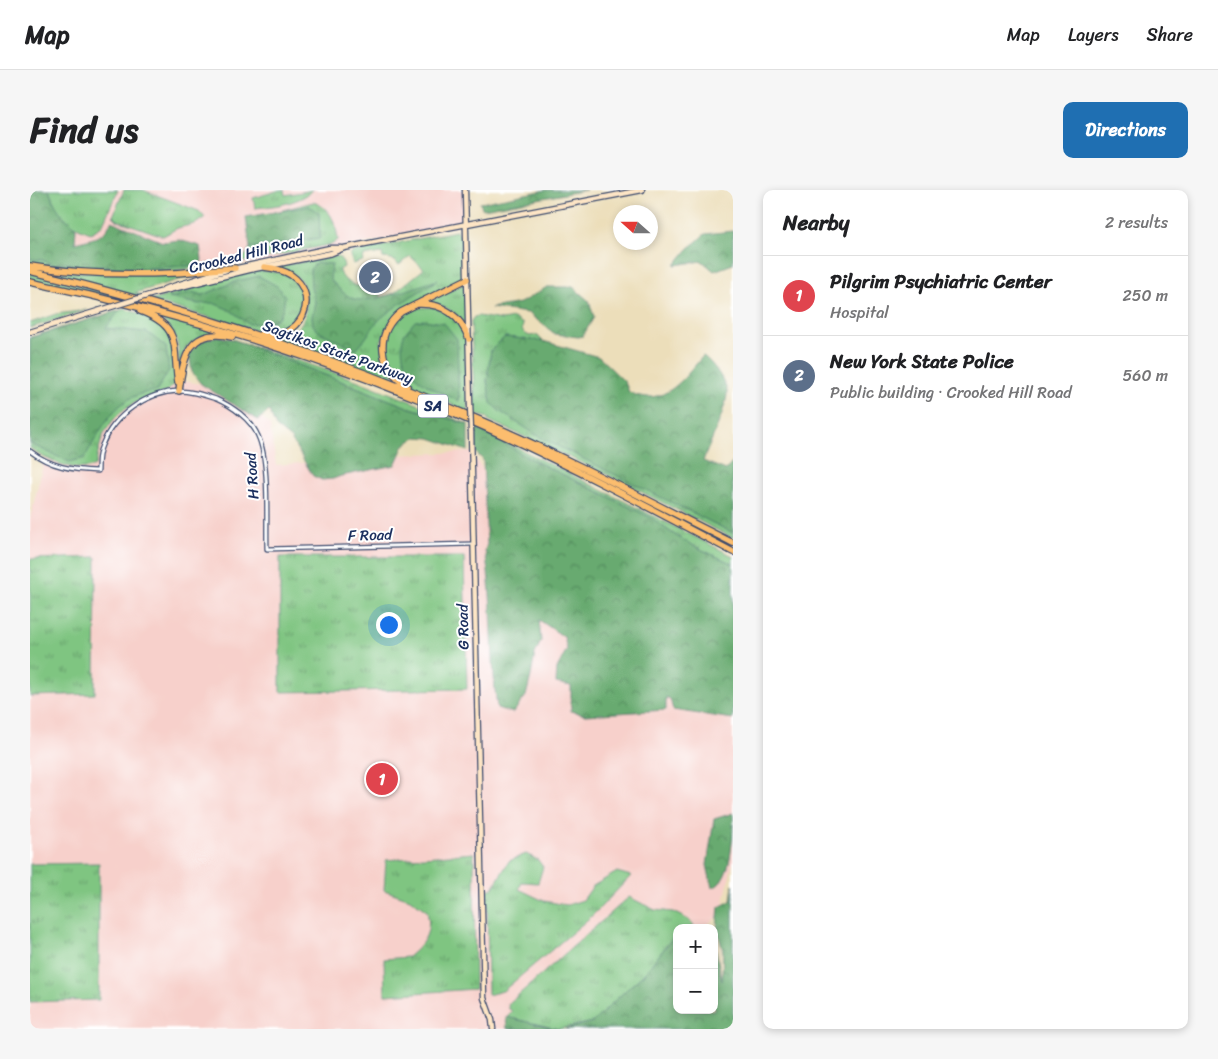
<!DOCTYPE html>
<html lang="en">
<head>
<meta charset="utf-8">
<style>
  :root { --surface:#fff; --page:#f6f6f6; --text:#202124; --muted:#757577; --line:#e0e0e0; --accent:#1f6fb2 }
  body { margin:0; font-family:Sriracha,sans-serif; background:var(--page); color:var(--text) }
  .controls { position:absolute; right:15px; bottom:15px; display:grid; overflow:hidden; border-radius:10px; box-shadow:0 2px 8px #0003 }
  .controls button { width:45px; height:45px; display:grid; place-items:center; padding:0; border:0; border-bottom:1px solid var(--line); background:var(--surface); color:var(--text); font:25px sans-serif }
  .compass { position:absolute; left:583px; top:15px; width:45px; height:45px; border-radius:50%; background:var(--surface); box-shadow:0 2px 8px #0003; rotate:291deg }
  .you { position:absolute; left:358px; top:434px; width:18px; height:18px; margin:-12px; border:4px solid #fff; border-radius:50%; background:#1a73e8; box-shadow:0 0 0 8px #1a73e833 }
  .badge { display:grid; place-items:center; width:32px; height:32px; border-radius:50%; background:var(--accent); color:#fff; font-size:16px; font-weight:700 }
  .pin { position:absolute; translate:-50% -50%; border:2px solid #fff; box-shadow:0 1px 5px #0006 }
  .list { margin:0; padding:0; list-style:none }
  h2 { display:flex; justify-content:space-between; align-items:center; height:65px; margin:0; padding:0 20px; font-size:21px }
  h2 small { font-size:16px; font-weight:400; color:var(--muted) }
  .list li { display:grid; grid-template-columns:32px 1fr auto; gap:15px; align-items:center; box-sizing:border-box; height:80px; padding:0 20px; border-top:1px solid var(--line) }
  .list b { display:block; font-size:19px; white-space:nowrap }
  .list p { margin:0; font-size:16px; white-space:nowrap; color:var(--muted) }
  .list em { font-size:16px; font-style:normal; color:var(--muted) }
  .map { position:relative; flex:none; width:703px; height:839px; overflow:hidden; border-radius:10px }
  header { display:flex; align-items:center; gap:30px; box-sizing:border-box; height:70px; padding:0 25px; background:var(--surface); border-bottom:1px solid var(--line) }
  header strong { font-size:24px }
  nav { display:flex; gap:28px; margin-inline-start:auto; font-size:18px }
  .intro { display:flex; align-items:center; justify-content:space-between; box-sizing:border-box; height:120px; padding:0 30px }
  h1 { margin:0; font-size:35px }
  .button { padding:12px 22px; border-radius:10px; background:var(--accent); color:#fff; font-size:18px; font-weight:700 }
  main { display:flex; gap:30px; padding:0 30px }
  aside { flex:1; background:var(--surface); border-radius:10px; box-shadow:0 2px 8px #0003 }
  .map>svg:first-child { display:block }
  .built { fill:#f7d0cb }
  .grass { fill:url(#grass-tufts); stroke:#4d7a70 }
  .forest { fill:url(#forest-crowns); stroke:#416c66 }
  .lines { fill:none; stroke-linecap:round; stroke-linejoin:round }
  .street-casing { stroke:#3a496c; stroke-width:5.5 }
  .secondary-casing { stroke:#3a496c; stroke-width:7 }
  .highway-casing { stroke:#3a496c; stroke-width:8 }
  .street { stroke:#fff; stroke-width:3 }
  .secondary { stroke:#fde5c5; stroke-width:4.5 }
  .highway { stroke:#fbbd6e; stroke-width:5.5 }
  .secondary-bridge-casing { stroke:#3a496c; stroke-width:7; stroke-linecap:butt }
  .secondary-bridge { stroke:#fde5c5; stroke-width:4.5 }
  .labels { text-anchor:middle; stroke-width:4; stroke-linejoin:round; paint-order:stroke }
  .shield { fill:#fff; stroke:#5f6d8e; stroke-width:1 }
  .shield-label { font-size:14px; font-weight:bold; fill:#1b2f5e }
  .street-label { font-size:15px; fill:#1b2f5e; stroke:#fff }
</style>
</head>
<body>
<header>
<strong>Map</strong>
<nav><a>Map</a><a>Layers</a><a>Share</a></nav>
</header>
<div class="intro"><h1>Find us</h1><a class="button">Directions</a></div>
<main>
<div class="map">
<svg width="703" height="839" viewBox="0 0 703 839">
  <defs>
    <pattern id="grass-tufts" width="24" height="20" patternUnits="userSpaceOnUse" patternTransform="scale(1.25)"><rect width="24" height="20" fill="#7fc581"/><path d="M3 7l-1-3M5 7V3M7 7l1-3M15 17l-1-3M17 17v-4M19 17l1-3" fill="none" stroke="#67a06d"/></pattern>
    <pattern id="forest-crowns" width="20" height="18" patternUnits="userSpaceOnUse" patternTransform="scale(1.25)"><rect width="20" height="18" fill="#67aa6f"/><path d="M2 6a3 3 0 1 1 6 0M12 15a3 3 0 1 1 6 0" fill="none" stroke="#548b5e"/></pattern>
  </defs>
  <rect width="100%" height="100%" fill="#fff"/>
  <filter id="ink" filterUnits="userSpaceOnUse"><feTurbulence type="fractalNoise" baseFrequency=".02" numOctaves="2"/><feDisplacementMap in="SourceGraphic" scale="10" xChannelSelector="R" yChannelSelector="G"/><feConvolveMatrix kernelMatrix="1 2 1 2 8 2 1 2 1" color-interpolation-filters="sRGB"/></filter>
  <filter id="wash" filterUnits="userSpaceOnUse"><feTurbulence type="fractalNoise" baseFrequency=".0096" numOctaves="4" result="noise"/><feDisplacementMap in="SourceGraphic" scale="20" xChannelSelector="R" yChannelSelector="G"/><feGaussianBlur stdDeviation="1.12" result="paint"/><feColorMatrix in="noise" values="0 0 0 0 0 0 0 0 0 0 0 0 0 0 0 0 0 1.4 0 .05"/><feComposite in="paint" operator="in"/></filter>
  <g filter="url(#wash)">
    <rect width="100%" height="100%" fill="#ecdeba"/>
    <path class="built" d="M 0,0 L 434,0 L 435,34 L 240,72 L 146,81 L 40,81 Z
      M 139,189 L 179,195 L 215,213 L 240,235 L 246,275 L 383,264 L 441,262 L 490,333 L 703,506 L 703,672 L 691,725 L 672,738 L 647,738 L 647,755 L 526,839 L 0,839 L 0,329 L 14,271 L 83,203 Z"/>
    <path class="grass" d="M 19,0 L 88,0 L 72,36 L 61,43 C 37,35 27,25 19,0 Z
      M 94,0 L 113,0 L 169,21 L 175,28 C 166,35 159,35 148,38 C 143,40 138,44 133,46 L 87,30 L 83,26 Z
      M 250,0 L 254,0 L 255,5 L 283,0 C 268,14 245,16 225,18 L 223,8 Z
      M 283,12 C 300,17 306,32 308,50 L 303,54 C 258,63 213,74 168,78 C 112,84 55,82 0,74 L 0,68 L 12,70 L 24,75 L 35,73 L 61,78 L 70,75 L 78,76 L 88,80 L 170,75 L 209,69 L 215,66 L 220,58 L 290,48 L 279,16 L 245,22 Z
      M 426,41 L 433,48 L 434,86 L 432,89 L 366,124 L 351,151 L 365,191 L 243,149 L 243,147 C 268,144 280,131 275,105 C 274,100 274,95 271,91 C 264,83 255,81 248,76 L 308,66 L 313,72 L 314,77 L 309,80 L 309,82 L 315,90 L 326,96 L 330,95 L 335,101 L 344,94 L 348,97 L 351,107 L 364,103 L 394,79 L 380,66 L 369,75 L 362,69 L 353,68 L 352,63 L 334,66 L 333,71 L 323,74 L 320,66 L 323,62 Z
      M 226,81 C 238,81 253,81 263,89 C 277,101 276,127 261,137 C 253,143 245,143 235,143 L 26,84 L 27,82 L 174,82 L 105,103 L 123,110 L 192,89 Z
      M 0,83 L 38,92 L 88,106 L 85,108 L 0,90 Z
      M 435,93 L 436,135 C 425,122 415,115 398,112 Z
      M 404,117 C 419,123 427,129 435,142 L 438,222 L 376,193 L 365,184 L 356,165 L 358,143 L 370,127 L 386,118 Z
      M 94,119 C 110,123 137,132 142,149 C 146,158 144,181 145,192 C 140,205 120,206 109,211 C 98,216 86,225 79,236 C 70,247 69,262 65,276 C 47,284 14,270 0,258 L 0,147 Z
      M 57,120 L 0,138 L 0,133 L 26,124 Z
      M 127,126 L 189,143 C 163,147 152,154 149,183 C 149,154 150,145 127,126 Z
      M 448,126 L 472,130 L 484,128 L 493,134 L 492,139 L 495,144 L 500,146 L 507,145 L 513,151 L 475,147 L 461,160 L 457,191 L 461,213 L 622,302 L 703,343 L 703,348 L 572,282 L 458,230 L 458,228 L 445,224 L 441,131 L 444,127 Z
      M 202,149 L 326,190 L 438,234 L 380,218 Z
      M 446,237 L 703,366 L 703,374 C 674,361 646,349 622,328 L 503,270 L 446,238 Z
      M 66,367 L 65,504 L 0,506 L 0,369 Z
      M 250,367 L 434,367 L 437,499 L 250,502 Z
      M 444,663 L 445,799 L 355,805 L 354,769 L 378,767 C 395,753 402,742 397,721 L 380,709 L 354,700 L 356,670 Z
      M 496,664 L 508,670 L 513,677 L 508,693 L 492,692 L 489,699 L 514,711 L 537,715 L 553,710 L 563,696 L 587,682 L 601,686 L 563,725 L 473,801 L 458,805 L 457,700 L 463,698 L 479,671 Z
      M 69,673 L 69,810 L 0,812 L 0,674 Z
      M 599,707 L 625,720 L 643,722 L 659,730 L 665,738 L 647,738 L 647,746 L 642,749 L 613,785 L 596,800 L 563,832 L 528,839 L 476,827 L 482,821 L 479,819 L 478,814 Z"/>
    <path class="forest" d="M 0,0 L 19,0 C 26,20 31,24 46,38 L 45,53 C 59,49 76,48 81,31 L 133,52 L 149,50 L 170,56 L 172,70 L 170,75 L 88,80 L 78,76 L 70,75 L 61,78 L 35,73 L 24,75 L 12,70 L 0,69 Z
      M 516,0 L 556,0 L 454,19 L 452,18 L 450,13 Z
      M 279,16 L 289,23 L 290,48 L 220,58 L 216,27 Z
      M 703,41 L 703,74 L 684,81 L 672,71 L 645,75 L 658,59 L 675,44 Z
      M 286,73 L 302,74 L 300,89 C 307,97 314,105 324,109 C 341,114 390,95 408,90 C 391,101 372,111 356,124 C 343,133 337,149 326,160 L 288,141 L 283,135 L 282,127 L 285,112 L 281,98 L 280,79 Z
      M 229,86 L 247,96 L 255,106 L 253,119 L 248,128 L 237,133 L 219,134 L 200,120 L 183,113 L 168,114 L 139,108 L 162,102 L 173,105 L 207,91 Z
      M 517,97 L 543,97 L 559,111 L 564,127 L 553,146 L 548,147 L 525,144 L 498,123 L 461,118 L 490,113 Z
      M 90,120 L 76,138 L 117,142 L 136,157 L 139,180 L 127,201 C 121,202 114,202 108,205 C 80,215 69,245 54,268 L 39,272 L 3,255 L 0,253 L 0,148 Z
      M 394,130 L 414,133 L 427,149 L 429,211 C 407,200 380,192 373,166 C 372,159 371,150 375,143 C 378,139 382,135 385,131 Z
      M 187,146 L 202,149 L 380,218 L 438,234 L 438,261 L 400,248 L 386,247 L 374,255 L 365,275 L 311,286 L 303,289 L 292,290 L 283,286 L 261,249 L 246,237 L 239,221 L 228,230 L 171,194 L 162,182 L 159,163 L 171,151 Z
      M 475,147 L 513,151 L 569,167 L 595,192 L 599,202 C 634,219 653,189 673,166 C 682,171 695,191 697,201 C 699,212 678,258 673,271 L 696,280 L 703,272 L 703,343 L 513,249 L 469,221 L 461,213 L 457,191 L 461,160 Z
      M 446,238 L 503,270 L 622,328 C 646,349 674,361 703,374 L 703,529 L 643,520 L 640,509 L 636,507 L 636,520 L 555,525 L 541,521 L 541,496 L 526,493 L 527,478 L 537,459 L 534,447 L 509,430 L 511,451 L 505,464 L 501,486 L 496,506 L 483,523 L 467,518 C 460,466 464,413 455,360 L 457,354 L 453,270 L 446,263 Z
      M 703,623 C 703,643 703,692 682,698 L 677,675 L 684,629 Z
      M 703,695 L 703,839 L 535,839 L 563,832 L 596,800 L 613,785 L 642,749 L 647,748 L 647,820 L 684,820 L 684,750 L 692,791 L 693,761 L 687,738 L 689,717 L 701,711 Z
      M 476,827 L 528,839 L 477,839 Z"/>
  </g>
  <g filter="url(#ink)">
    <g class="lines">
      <defs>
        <path id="street" d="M 0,261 C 21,277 42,280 68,281 C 68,272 68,263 72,255 C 84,225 116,202 149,201 C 162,201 174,205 186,209 C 202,216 221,229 228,246 C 240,272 236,329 237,359 L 443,354"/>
        <path id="secondary" d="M 435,0 L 440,214
          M 203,79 L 300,58 L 311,58
          M 134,99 L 196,80
          M 126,103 L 219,80 L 302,63 L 314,58 L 612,0
          M 0,142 L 68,121
          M 441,242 L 454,808 L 462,830 L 463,839"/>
        <path id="highway" d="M 0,76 C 47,84 95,85 143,83 C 164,82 184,79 205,78
          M 0,81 C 154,118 306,167 450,230 C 536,267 619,311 703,353
          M 0,92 C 155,124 307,172 452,236 C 537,274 620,318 703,362
          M 388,114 C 413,113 430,125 439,149
          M 110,121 C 153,137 142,156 148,192
          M 231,144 C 271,153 292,106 261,85 C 253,80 243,78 234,77
          M 377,196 C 348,178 344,144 371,122 L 437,89
          M 149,201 C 153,167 159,137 202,147"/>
      </defs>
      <use href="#street" class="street-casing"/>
      <use href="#secondary" class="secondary-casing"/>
      <use href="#highway" class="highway-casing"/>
      <use href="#street" class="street"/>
      <use href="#secondary" class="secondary"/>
      <use href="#highway" class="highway"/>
      <defs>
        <path id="secondary-bridge" d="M 68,121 L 126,103
          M 440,214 L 441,242"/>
      </defs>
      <use href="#secondary-bridge" class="secondary-bridge-casing"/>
      <use href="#secondary-bridge" class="secondary-bridge"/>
    </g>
  </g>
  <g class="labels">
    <rect class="shield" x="388" y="204.5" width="30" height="23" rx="4"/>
    <g class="shield-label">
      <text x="403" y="221">SA</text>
    </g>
    <g class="street-label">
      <text transform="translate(216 64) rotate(-14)" y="5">Crooked Hill Road</text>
      <text transform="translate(308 162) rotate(20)" y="5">Sagtikos State Parkway</text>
      <text transform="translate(222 286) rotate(-94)" y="5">H Road</text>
      <text transform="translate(340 345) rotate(-1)" y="5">F Road</text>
      <text transform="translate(433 437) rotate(-91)" y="5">G Road</text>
    </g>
  </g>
</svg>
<div class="controls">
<button>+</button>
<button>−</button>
</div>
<svg class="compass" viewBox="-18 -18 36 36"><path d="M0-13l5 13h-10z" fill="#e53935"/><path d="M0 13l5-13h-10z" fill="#757577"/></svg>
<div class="you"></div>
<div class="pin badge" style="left:352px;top:589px;background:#e0444e">1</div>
<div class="pin badge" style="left:345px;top:87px;background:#5c6f8a">2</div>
</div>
<aside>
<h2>Nearby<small>2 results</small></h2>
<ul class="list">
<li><span class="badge" style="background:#e0444e">1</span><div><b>Pilgrim Psychiatric Center</b><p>Hospital</p></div><em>250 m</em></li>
<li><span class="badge" style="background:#5c6f8a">2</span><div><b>New York State Police</b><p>Public building · Crooked Hill Road</p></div><em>560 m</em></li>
</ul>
</aside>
</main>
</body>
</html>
